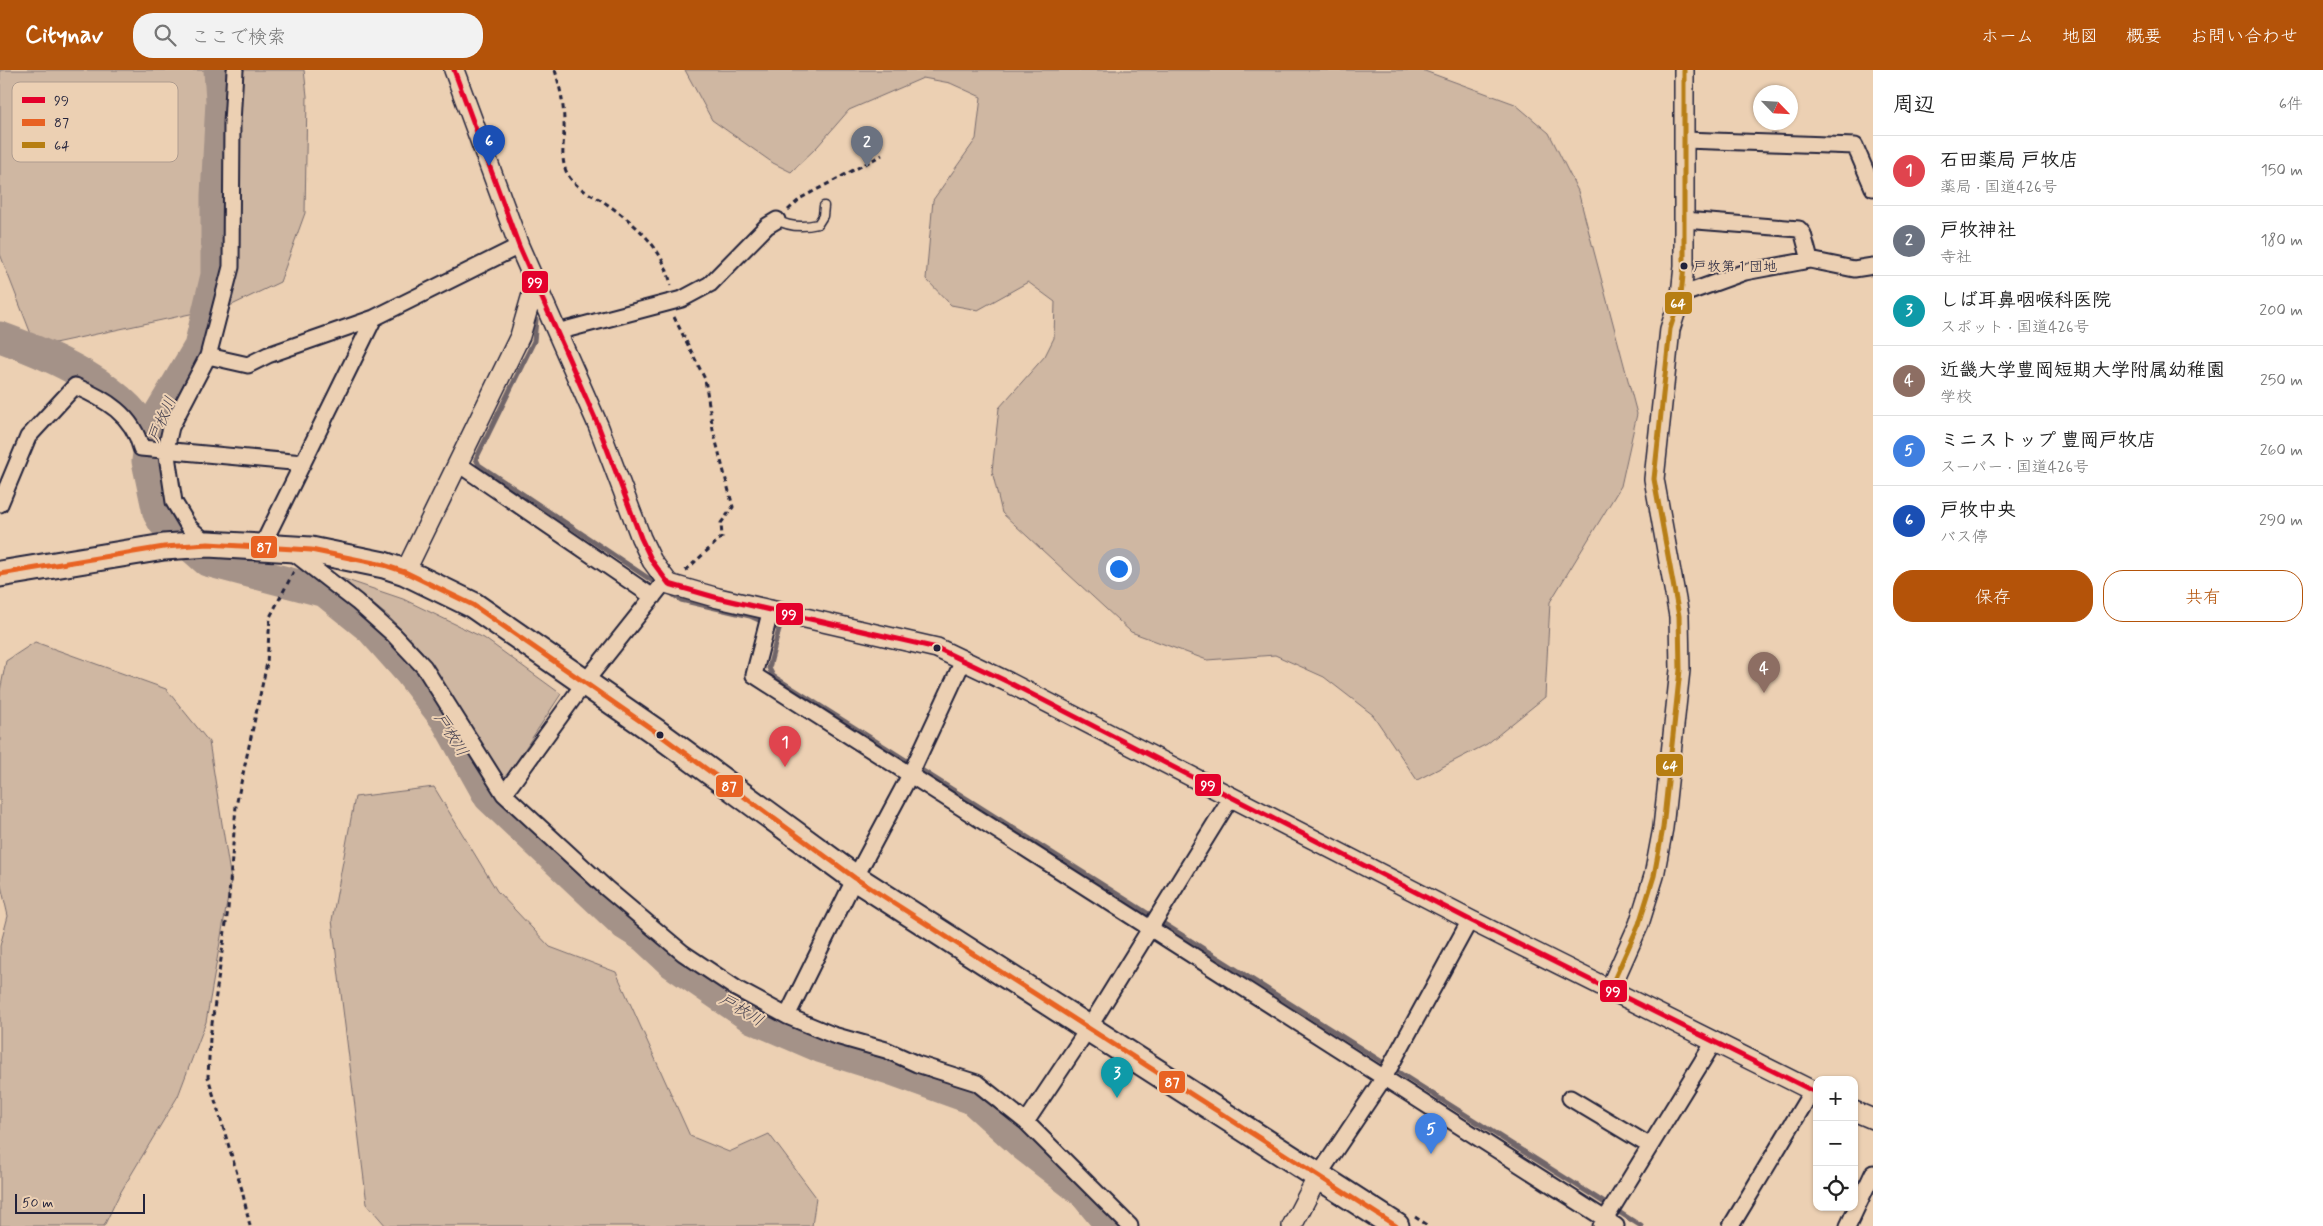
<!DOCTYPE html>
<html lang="ja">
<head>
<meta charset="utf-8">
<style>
  :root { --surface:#fff; --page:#f2f2f2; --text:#222; --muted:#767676; --line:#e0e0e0; --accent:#b45309 }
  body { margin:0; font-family:Mynerve,"Klee One",sans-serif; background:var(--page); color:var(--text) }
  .controls { position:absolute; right:15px; bottom:15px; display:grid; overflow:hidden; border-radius:10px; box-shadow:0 1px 4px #0004 }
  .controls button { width:45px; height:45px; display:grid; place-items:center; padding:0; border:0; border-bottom:1px solid var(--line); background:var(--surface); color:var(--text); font:25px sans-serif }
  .compass { position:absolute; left:1753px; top:15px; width:45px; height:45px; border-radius:50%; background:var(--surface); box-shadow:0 1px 4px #0004; rotate:115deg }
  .scale { position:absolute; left:15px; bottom:12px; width:130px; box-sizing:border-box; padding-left:5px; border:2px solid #22223b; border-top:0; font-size:14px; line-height:18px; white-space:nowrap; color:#22223b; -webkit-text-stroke:4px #ecd0b3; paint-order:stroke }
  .you { position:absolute; left:1118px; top:498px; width:18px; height:18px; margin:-12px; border:4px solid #fff; border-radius:50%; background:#1a73e8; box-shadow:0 0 0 8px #1a73e833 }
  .badge { display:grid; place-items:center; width:32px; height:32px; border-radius:50%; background:var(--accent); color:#fff; font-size:16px; font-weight:700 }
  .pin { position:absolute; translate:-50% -41px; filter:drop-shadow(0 1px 2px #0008) }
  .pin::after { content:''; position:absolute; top:26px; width:18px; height:15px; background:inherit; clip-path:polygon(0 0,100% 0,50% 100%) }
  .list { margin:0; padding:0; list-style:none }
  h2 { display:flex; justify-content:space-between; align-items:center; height:65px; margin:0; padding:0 20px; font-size:21px }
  h2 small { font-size:16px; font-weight:400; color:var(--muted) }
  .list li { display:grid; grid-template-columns:32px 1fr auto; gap:15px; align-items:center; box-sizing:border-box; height:70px; padding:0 20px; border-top:1px solid var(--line) }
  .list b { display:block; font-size:19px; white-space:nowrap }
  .list p { margin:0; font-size:16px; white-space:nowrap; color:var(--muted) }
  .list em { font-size:16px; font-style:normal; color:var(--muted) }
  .actions { display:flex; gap:10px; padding:15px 20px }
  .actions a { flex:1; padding:11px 0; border:1px solid var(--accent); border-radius:20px; text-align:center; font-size:18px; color:var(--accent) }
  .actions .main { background:var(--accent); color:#fff }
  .icon { flex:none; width:28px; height:28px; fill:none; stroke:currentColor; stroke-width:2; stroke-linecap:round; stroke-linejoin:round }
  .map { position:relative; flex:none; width:1873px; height:1156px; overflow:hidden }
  header { display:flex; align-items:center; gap:30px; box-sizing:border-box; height:70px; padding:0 25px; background:var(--accent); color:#fff }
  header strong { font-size:24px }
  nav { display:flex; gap:28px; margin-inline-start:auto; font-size:18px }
  .search { width:350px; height:45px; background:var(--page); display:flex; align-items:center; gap:12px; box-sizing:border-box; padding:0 18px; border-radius:20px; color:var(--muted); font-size:19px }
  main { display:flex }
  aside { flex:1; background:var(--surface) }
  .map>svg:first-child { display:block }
  .green { fill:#cfb7a2; stroke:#786c6e }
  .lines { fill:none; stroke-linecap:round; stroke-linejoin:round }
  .stream { stroke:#706569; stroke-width:5 }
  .river { stroke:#a49288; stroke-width:31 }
  .service-casing { stroke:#22223b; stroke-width:11 }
  .minor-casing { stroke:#22223b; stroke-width:19 }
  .tertiary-casing { stroke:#22223b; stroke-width:22 }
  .trunk-casing { stroke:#22223b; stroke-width:29 }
  .path { stroke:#22223b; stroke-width:3; stroke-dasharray:5 4; stroke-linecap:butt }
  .service { stroke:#ecd0b3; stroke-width:8 }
  .minor { stroke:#ecd0b3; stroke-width:15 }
  .tertiary { stroke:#ecd0b3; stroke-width:19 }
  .trunk { stroke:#ecd0b3; stroke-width:25 }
  .bus-1-casing { stroke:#ecd0b3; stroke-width:9 }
  .bus-2-casing { stroke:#ecd0b3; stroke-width:9 }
  .bus-3-casing { stroke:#ecd0b3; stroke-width:9 }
  .bus-1 { stroke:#e4002b; stroke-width:5 }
  .bus-2 { stroke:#e86223; stroke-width:5 }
  .bus-3 { stroke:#b77e12; stroke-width:5 }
  .bus-dot { fill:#22223b; stroke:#ecd0b3; stroke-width:2 }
  .labels { text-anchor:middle; stroke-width:4; stroke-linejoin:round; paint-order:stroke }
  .bus-label { font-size:14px; fill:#22223b; stroke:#ecd0b3; text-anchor:start }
  .water-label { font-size:16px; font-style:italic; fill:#423e4e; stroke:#ecd0b3 }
  .key { fill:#ecd0b3; stroke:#af9c8f; stroke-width:1 }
  .key-label { font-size:14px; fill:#22223b }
  .line-badge { stroke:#ecd0b3; stroke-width:2 }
  .badge-label { font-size:14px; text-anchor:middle; font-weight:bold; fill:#fff }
</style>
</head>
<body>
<header>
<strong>Citynav</strong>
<div class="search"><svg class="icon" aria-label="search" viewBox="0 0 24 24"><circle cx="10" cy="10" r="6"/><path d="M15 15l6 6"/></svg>ここで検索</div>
<nav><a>ホーム</a><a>地図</a><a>概要</a><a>お問い合わせ</a></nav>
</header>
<main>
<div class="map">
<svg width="1873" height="1156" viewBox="0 0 1873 1156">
  <rect width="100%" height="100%" fill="#ecd0b3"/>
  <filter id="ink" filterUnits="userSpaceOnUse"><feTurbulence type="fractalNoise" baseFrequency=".02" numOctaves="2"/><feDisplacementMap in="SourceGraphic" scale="10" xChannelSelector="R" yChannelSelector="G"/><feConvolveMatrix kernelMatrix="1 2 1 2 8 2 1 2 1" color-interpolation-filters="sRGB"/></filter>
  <g filter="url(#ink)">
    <path class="green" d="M 0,0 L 304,0 L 307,26 L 305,143 L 280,212 L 232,235 L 36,277 L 0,184 Z
      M 685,0 L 1422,0 L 1515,34 L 1549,63 L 1578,121 L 1637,344 L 1621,416 L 1550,532 L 1545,627 L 1487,674 L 1417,710 L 1373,645 L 1324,607 L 1275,585 L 1207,590 L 1131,562 L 1002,443 L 992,401 L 999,338 L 1045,286 L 1054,268 L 1055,232 L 1028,212 L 978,240 L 951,235 L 926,209 L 933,130 L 976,69 L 981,27 L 950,13 L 923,8 L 849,40 L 817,77 L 791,102 L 773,93 L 712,50 Z
      M 341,508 L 403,529 L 484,568 L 561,624 L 505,709 L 422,581 L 389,547 Z
      M 35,572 L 166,619 L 209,672 L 231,810 L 206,952 L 178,1026 L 119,1125 L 104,1156 L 0,1156 L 0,876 L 8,846 L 0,811 L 0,621 L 6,591 Z
      M 434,717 L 497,821 L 550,877 L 616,902 L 690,1066 L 729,1082 L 769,1064 L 816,1127 L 812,1156 L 386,1156 L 367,1134 L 332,850 L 355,727 Z"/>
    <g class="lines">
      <path class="stream" d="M 536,250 L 534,271 L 476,389 L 479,395 L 660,516
        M 669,522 L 681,530 L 750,546 L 779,559 L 769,598 L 773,606 L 1641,1156"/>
      <path class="river" d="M 219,0 L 221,31 L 216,125 L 216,205 L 199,277 L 160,342 L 150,370 L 147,391 L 158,443 L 163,452 L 207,491 L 325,522 L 371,559 L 410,603 L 446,650 L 489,727 L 625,855 L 644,867 L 672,893 L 752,948 L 822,978 L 889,999 L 972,1029 L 1024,1076 L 1083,1122 L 1111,1156
        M 0,267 C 50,285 129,318 150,370"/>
      <defs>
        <path id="service" d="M 777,150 C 789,157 805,157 818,154 L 823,146 L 824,136"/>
        <path id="minor" d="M 1684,70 L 1855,76 L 1873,118
          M 1684,150 L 1799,159 L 1803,164 L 1810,190
          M 1681,225 L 1745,202 L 1810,190 L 1854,199 L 1873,196
          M 557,262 L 682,229 L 710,214 L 767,156 L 777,150
          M 208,286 L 248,295 L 268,285 L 374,248 L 519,176
          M 457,393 L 653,527
          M 0,434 L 28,367 L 75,316 C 105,329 133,345 141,378 L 303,393
          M 208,474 L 189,457 L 174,432 L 166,379 L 171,357 L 208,286 L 231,197 L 232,53 L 235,0
          M 262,476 L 374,248
          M 290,480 L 357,532 L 394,565 L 424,597 L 504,724 L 606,818 L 683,883 L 737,919 L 787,946 L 833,965 L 886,980 L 917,994 L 977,1013 L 1026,1052 L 1130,1156
          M 771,539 L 754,605 L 1616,1156
          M 504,724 L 585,612 L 666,510
          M 787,946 L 855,808 L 910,705 L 963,591
          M 1570,1028 L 1650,1076
          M 1026,1052 L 1088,959 L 1232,726
          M 1318,1106 L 1385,1006 L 1470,850
          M 1601,1156 L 1714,972
          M 1731,1156 L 1812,1021
          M 1848,1156 L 1873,1103"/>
        <path id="tertiary" d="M 454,0 L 519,176 L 598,355 L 641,468 L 652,491 L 669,514 L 718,528 L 937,578 L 1008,612 L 1470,850 L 1817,1023
          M 405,502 L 520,266 L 535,214
          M 1610,919 L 1639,854 L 1654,806 L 1663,758 L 1680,600 L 1679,546 L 1654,409 L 1670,259 L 1681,225 L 1684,196 L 1684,0
          M 1854,1041 L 1873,1049
          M 1292,1156 L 1318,1106"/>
        <path id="trunk" d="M 0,504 L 164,477 L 208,474 L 311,480 L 384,495 L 405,502 L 473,535 L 656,662 L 855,808 L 1396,1156"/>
      </defs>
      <use href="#service" class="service-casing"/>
      <use href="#minor" class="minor-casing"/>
      <use href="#tertiary" class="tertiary-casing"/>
      <use href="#trunk" class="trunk-casing"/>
      <path class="path" d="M 555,0 C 560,17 564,35 564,53 C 565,71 558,92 570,108 C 577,118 590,124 601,130 C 632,151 664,176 671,216
        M 788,140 L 801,128 L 882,85
        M 674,247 L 705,309 L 713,360 L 733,437 L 721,453 L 722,467 L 685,501
        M 1415,1147 L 1429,1156
        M 250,1156 L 242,1120 L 208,1007 L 210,968 L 228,839 L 236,736 L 267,593 L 270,547 L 294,501"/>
      <use href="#service" class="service"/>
      <use href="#minor" class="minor"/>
      <use href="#tertiary" class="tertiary"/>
      <use href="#trunk" class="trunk"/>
      <defs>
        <path id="bus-1" d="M 454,0 L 519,176 L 598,355 L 641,468 L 652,491 L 669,514 L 718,528 L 937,578 L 1008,612 L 1470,850 L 1817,1023"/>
        <path id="bus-2" d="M 0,504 L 164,477 L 208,474 L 311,480 L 384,495 L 405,502 L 473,535 L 656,662 L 855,808 L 1396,1156"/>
        <path id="bus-3" d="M 1610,919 L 1639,854 L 1654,806 L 1663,758 L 1680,600 L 1679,546 L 1654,409 L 1670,259 L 1681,225 L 1684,196 L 1684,0"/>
      </defs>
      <use href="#bus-1" class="bus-1-casing"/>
      <use href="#bus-2" class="bus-2-casing"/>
      <use href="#bus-3" class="bus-3-casing"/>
      <use href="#bus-1" class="bus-1"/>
      <use href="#bus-2" class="bus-2"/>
      <use href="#bus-3" class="bus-3"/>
    </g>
  </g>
  <g class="bus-dot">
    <circle cx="1684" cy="196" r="4.5"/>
    <circle cx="937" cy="578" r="4.5"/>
    <circle cx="660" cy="665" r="4.5"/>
  </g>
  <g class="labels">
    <g class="bus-label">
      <text x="1693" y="201">戸牧第１団地</text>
    </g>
    <g class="water-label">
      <text transform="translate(161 349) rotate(-67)" y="6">戸枚川</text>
      <text transform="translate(452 664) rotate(58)" y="6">戸枚川</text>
      <text transform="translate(742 939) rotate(31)" y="6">戸枚川</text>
    </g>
  </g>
  <rect x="12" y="12" width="166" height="80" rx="8" class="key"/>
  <rect x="22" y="27" width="23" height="6" fill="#e4002b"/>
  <rect x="22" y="49" width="23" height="7" fill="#e86223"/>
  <rect x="22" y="72" width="23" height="6" fill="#b77e12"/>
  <g class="key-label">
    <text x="54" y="35">99</text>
    <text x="54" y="57">87</text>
    <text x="54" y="80">64</text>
  </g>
  <g class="line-badge">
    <rect x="521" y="200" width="28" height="24" rx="5" fill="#e4002b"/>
    <rect x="1664" y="221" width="29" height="24" rx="5" fill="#b77e12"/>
    <rect x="250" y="465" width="28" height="24" rx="5" fill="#e86223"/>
    <rect x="775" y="532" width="29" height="24" rx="5" fill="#e4002b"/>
    <rect x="1655" y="683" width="29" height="24" rx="5" fill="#b77e12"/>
    <rect x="1194" y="703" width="28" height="24" rx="5" fill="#e4002b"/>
    <rect x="715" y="704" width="29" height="24" rx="5" fill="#e86223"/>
    <rect x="1599" y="909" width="29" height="24" rx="5" fill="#e4002b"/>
    <rect x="1158" y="1000" width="28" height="24" rx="5" fill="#e86223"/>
  </g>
  <g class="badge-label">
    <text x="535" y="217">99</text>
    <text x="1678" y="238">64</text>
    <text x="264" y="482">87</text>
    <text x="789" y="549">99</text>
    <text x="1670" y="700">64</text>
    <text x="1208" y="720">99</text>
    <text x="729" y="721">87</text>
    <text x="1613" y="926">99</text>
    <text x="1172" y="1017">87</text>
  </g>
</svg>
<div class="controls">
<button>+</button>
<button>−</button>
<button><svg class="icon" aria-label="locate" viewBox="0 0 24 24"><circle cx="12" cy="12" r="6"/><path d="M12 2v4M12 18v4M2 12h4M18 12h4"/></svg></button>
</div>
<svg class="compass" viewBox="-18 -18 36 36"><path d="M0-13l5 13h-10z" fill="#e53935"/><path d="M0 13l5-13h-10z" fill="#767676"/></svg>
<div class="scale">50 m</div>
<div class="you"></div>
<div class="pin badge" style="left:785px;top:697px;background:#e0444e">1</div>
<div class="pin badge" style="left:867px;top:97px;background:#6b7280">2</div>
<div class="pin badge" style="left:1117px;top:1028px;background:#0f9aa8">3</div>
<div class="pin badge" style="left:1764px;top:623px;background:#8d6e63">4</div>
<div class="pin badge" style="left:1431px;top:1084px;background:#3f7fe0">5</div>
<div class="pin badge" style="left:489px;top:96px;background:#1a4fb4">6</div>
</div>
<aside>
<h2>周辺<small>6件</small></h2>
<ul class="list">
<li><span class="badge" style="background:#e0444e">1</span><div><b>石田薬局 戸牧店</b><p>薬局 · 国道426号</p></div><em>150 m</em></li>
<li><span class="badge" style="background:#6b7280">2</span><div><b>戸牧神社</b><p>寺社</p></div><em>180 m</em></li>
<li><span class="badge" style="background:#0f9aa8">3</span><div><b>しば耳鼻咽喉科医院</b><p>スポット · 国道426号</p></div><em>200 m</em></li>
<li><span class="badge" style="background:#8d6e63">4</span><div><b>近畿大学豊岡短期大学附属幼稚園</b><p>学校</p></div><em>250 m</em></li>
<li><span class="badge" style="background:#3f7fe0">5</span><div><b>ミニストップ 豊岡戸牧店</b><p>スーパー · 国道426号</p></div><em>260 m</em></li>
<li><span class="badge" style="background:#1a4fb4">6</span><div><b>戸牧中央</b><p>バス停</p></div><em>290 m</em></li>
</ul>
<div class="actions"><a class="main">保存</a><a>共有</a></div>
</aside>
</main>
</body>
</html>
